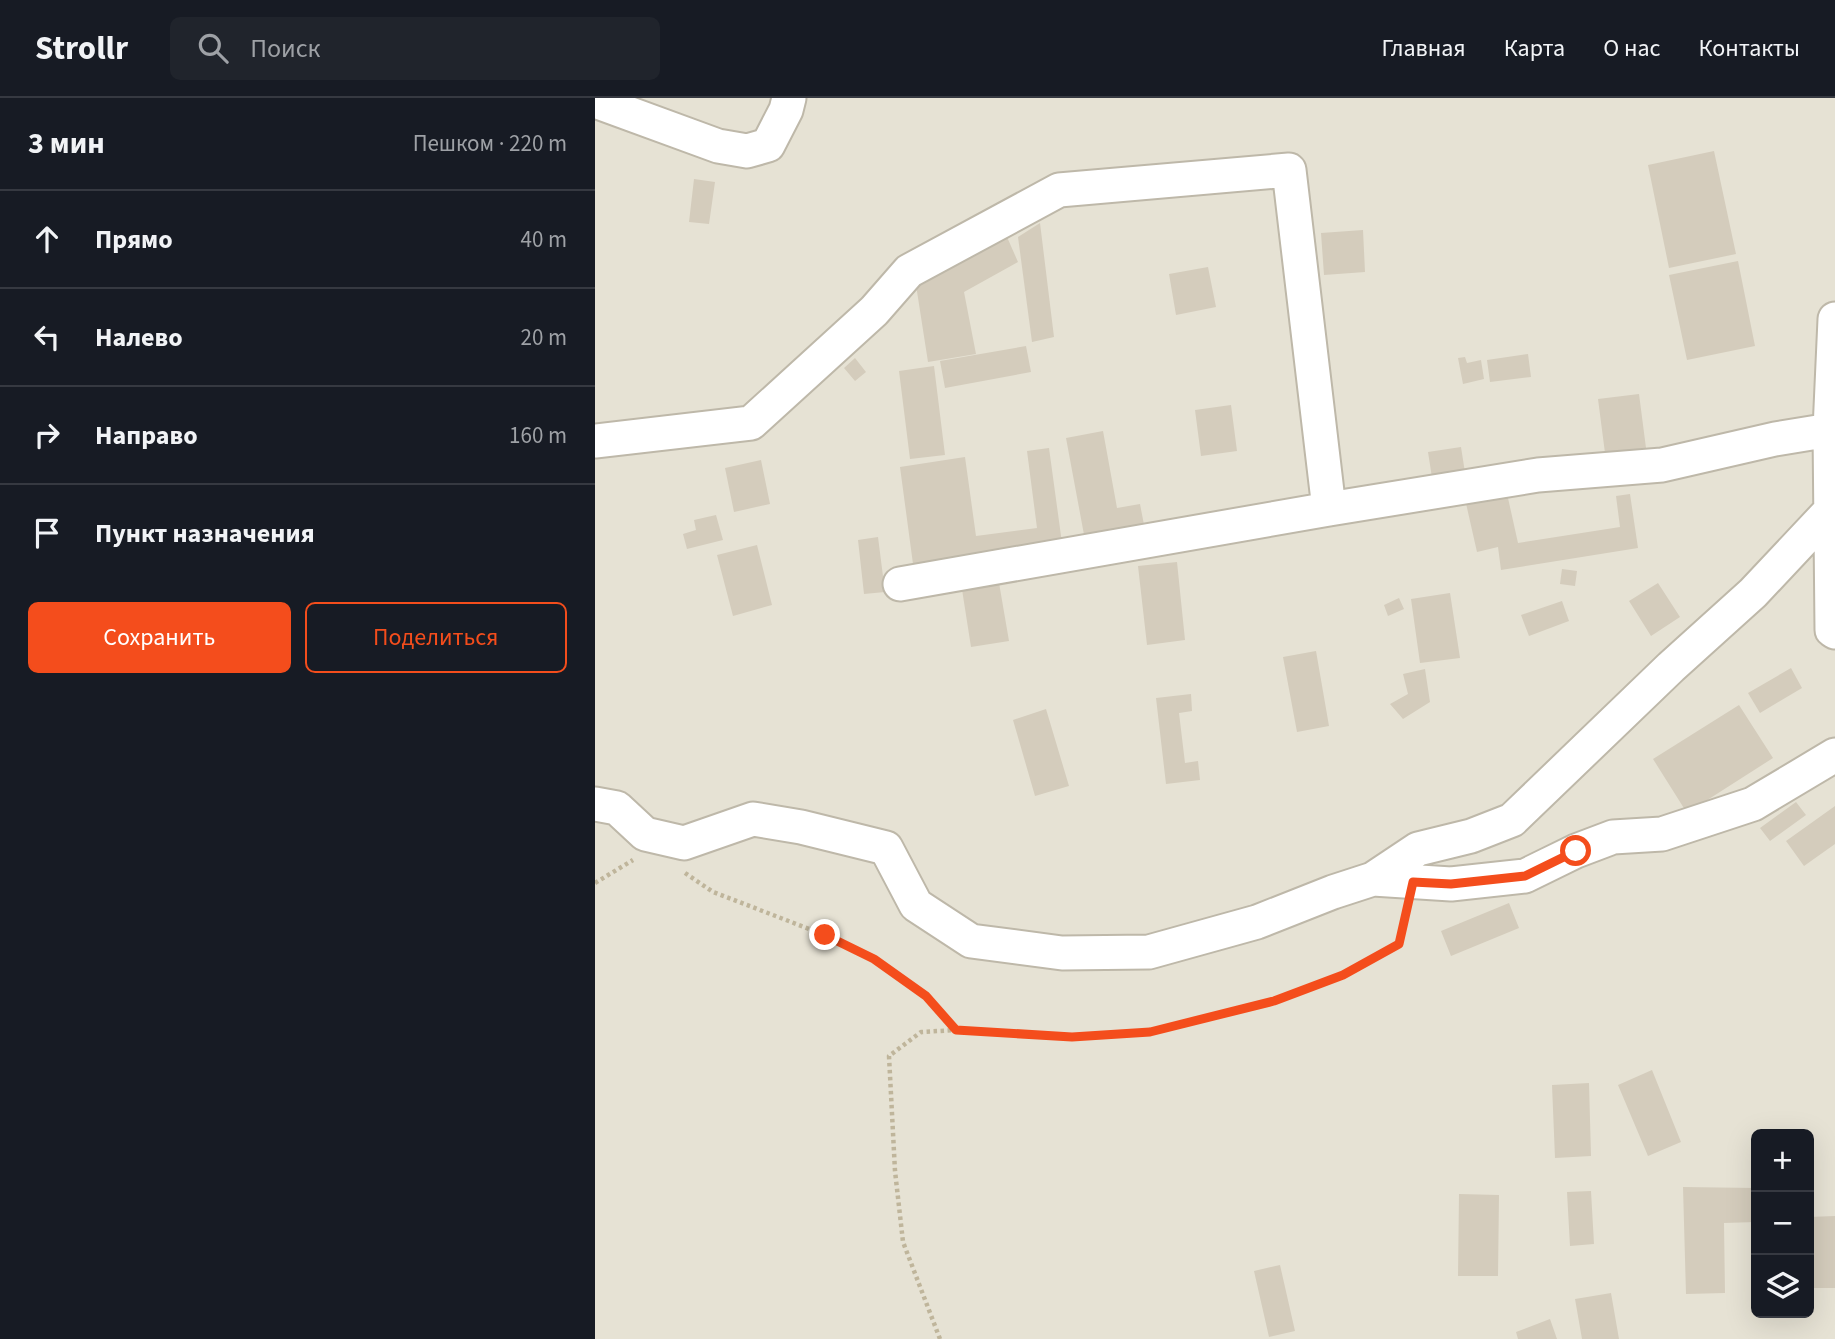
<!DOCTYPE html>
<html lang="ru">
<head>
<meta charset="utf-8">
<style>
  :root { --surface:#171b24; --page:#20242c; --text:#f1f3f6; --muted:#9ea1a6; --line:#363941; --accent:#f44d1c }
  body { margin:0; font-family:"Source Sans 3",sans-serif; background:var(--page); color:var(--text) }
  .controls { position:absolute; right:21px; bottom:21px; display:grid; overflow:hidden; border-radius:10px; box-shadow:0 7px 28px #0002 }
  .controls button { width:63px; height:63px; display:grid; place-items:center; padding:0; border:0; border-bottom:2px solid var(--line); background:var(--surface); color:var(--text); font:35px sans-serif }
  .stop { position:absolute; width:21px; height:21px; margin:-16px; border:5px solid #f44d1c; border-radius:50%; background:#fff }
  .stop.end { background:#f44d1c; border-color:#fff; box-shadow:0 2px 7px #0008 }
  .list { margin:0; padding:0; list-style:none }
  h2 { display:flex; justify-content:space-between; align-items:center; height:91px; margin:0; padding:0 28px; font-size:30px }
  h2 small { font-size:23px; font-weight:400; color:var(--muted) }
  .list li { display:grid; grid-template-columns:46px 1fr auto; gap:21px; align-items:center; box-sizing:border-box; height:98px; padding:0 28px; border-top:2px solid var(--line) }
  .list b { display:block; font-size:26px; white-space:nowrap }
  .list em { font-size:23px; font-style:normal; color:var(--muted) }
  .actions { display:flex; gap:14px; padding:21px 28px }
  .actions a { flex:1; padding:16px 0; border:2px solid var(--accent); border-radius:10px; text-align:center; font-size:24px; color:var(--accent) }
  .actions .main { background:var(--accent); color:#fff }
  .icon { flex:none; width:38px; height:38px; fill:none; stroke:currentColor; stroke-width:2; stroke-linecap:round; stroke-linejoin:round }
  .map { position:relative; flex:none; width:1240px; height:1241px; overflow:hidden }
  header { display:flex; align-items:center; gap:42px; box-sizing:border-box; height:98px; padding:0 35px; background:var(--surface); border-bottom:2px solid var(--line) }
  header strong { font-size:33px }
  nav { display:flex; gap:38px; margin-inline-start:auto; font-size:24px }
  .search { width:490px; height:63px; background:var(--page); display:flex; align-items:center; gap:18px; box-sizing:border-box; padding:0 24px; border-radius:10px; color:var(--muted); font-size:26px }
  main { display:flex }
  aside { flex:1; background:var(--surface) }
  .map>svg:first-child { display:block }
  .residential { fill:#e6e2d4; fill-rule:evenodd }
  .building { fill:#d4ccbc }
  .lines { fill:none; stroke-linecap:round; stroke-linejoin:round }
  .minor-casing { stroke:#beb8a9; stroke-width:37 }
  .path { stroke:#bfb59b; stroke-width:4.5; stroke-dasharray:3.5 3.5; stroke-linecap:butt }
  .minor { stroke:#fff; stroke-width:33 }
  .route { stroke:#f44d1c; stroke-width:9 }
</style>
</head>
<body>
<header>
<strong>Strollr</strong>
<div class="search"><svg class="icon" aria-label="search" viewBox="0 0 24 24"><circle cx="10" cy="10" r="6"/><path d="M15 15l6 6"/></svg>Поиск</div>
<nav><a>Главная</a><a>Карта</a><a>О нас</a><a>Контакты</a></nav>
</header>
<main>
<aside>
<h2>3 мин<small>Пешком · 220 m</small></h2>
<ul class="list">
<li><svg class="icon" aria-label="ahead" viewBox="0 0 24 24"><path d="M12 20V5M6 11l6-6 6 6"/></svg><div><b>Прямо</b></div><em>40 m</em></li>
<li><svg class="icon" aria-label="left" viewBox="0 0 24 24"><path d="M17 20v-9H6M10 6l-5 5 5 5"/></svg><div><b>Налево</b></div><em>20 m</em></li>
<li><svg class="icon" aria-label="right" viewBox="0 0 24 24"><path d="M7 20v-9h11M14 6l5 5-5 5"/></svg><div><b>Направо</b></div><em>160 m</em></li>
<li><svg class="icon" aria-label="arrive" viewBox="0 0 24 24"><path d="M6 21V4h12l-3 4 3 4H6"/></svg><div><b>Пункт назначения</b></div></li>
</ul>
<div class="actions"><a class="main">Сохранить</a><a>Поделиться</a></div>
</aside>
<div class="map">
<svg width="1240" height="1241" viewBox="0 0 1240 1241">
  <rect width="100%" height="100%" fill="#f3f0e6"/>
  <path class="residential" d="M 0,0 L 1240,0 L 1240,1241 L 0,1241 ZM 1161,1036 L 1214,1036 L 1214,1215 L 1161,1215 Z"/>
  <path class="building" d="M 1119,53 L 1141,156 L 1074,170 L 1053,67 Z
    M 99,81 L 120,84 L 114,126 L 94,124 Z
    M 445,125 L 459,239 L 437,244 L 423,139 Z
    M 768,132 L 770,174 L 729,177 L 726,135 Z
    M 412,139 L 423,164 L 369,194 L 381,256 L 333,264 L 321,187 Z
    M 1143,163 L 1160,248 L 1092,262 L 1074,177 Z
    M 613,169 L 621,209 L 581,217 L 574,176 Z
    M 431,248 L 436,274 L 350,290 L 345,263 Z
    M 933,256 L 936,279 L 895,284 L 892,262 Z
    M 870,259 L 872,265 L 886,262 L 889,281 L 868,286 L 863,260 Z
    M 260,260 L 271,274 L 260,283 L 249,270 Z
    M 339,268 L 350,357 L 315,361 L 304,273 Z
    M 1044,296 L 1051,350 L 1010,355 L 1003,301 Z
    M 636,307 L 642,353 L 606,358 L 600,312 Z
    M 508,333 L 522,410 L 545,406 L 550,432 L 490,442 L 471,340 Z
    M 866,349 L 871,381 L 838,386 L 833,354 Z
    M 454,350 L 467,445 L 318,466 L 305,369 L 370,359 L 381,438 L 442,430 L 432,353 Z
    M 166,362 L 175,406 L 139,414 L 130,370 Z
    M 911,391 L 923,445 L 1025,429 L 1021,398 L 1035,396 L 1043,450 L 906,472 L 903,449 L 882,454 L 870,401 Z
    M 121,417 L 128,442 L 92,451 L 88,436 L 101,432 L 99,422 Z
    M 283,439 L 290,494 L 269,496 L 263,442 Z
    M 162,447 L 177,507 L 138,518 L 122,457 Z
    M 582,464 L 590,542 L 552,547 L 543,468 Z
    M 967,471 L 982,473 L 980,488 L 965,486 Z
    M 403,479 L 414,543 L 376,549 L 366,485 Z
    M 1063,485 L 1085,519 L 1056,538 L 1034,503 Z
    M 855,495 L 865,560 L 825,565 L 816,501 Z
    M 804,500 L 809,511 L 793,518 L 789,507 Z
    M 967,503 L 974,523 L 934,538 L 926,517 Z
    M 721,553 L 734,628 L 702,634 L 688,559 Z
    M 1196,570 L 1207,590 L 1165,615 L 1153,595 Z
    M 830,571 L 835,604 L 808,621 L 795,606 L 813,596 L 808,576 Z
    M 596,596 L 597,613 L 584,615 L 590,665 L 603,663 L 605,682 L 571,686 L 561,600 Z
    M 1144,607 L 1178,660 L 1092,715 L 1058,661 Z
    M 451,611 L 474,688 L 440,698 L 418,622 Z
    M 1201,704 L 1211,717 L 1175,743 L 1165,730 Z
    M 1240,708 L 1240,746 L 1209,768 L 1191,743 Z
    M 914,805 L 924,830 L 856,858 L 846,833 Z
    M 1057,972 L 1086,1044 L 1053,1058 L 1023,987 Z
    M 994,985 L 996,1058 L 960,1060 L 957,987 Z
    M 1088,1089 L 1161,1090 L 1161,1124 L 1129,1125 L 1130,1195 L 1091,1196 Z
    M 996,1093 L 999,1146 L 975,1148 L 972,1094 Z
    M 864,1096 L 904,1097 L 903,1178 L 863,1178 Z
    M 1240,1118 L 1240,1190 L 1214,1190 L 1214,1119 Z
    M 685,1167 L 700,1233 L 674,1239 L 659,1173 Z
    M 1016,1195 L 1024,1241 L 987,1241 L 980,1201 Z
    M 955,1221 L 962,1241 L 923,1241 L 921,1234 Z"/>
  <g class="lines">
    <defs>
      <path id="minor" d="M 0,3 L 123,48 L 152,53 L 173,47 L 191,12 L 194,0
        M 1240,221 L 1235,332 L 1240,338
        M 0,343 L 156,325 L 279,213 L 314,173 L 464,92 L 694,72 L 734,411
        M 305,486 L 734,411 L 943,377 L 1067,367 L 1180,341 L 1235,332 L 1237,532 L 1240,534
        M 0,706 L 22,710 L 50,736 L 89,745 L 158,721 L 206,729 L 291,750 L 321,807 L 376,843 L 467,855 L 554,854 L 662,824 L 738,794 L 778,781 L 856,786 L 930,778 L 981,753 L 1018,739 L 1067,736 L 1158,706 L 1240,657
        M 778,781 L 823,751 L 876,738 L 917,722 L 1076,569 L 1158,495 L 1236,412"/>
    </defs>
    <use href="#minor" class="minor-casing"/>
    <path class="path" d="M 90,775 L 118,794 L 230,837 L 279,861 L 331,898 L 361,931
      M 0,785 L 38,762
      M 345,1241 L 308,1144 L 300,1073 L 294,958 L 326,934 L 361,932 L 477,939 L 555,934 L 679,903 L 748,877 L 804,846 L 812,812"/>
    <use href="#minor" class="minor"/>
  </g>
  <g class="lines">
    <path class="route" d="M 230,837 L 279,861 L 331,898 L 361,932 L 477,939 L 555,934 L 679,903 L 748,877 L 804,846 L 818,784 L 856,786 L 930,778 L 981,753"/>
  </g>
</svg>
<div class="controls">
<button>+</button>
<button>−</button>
<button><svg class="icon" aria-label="layers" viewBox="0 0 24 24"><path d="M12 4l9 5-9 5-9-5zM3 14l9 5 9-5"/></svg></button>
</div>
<div class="stop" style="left:981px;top:753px"></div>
<div class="stop end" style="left:230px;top:837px"></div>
</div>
</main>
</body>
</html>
